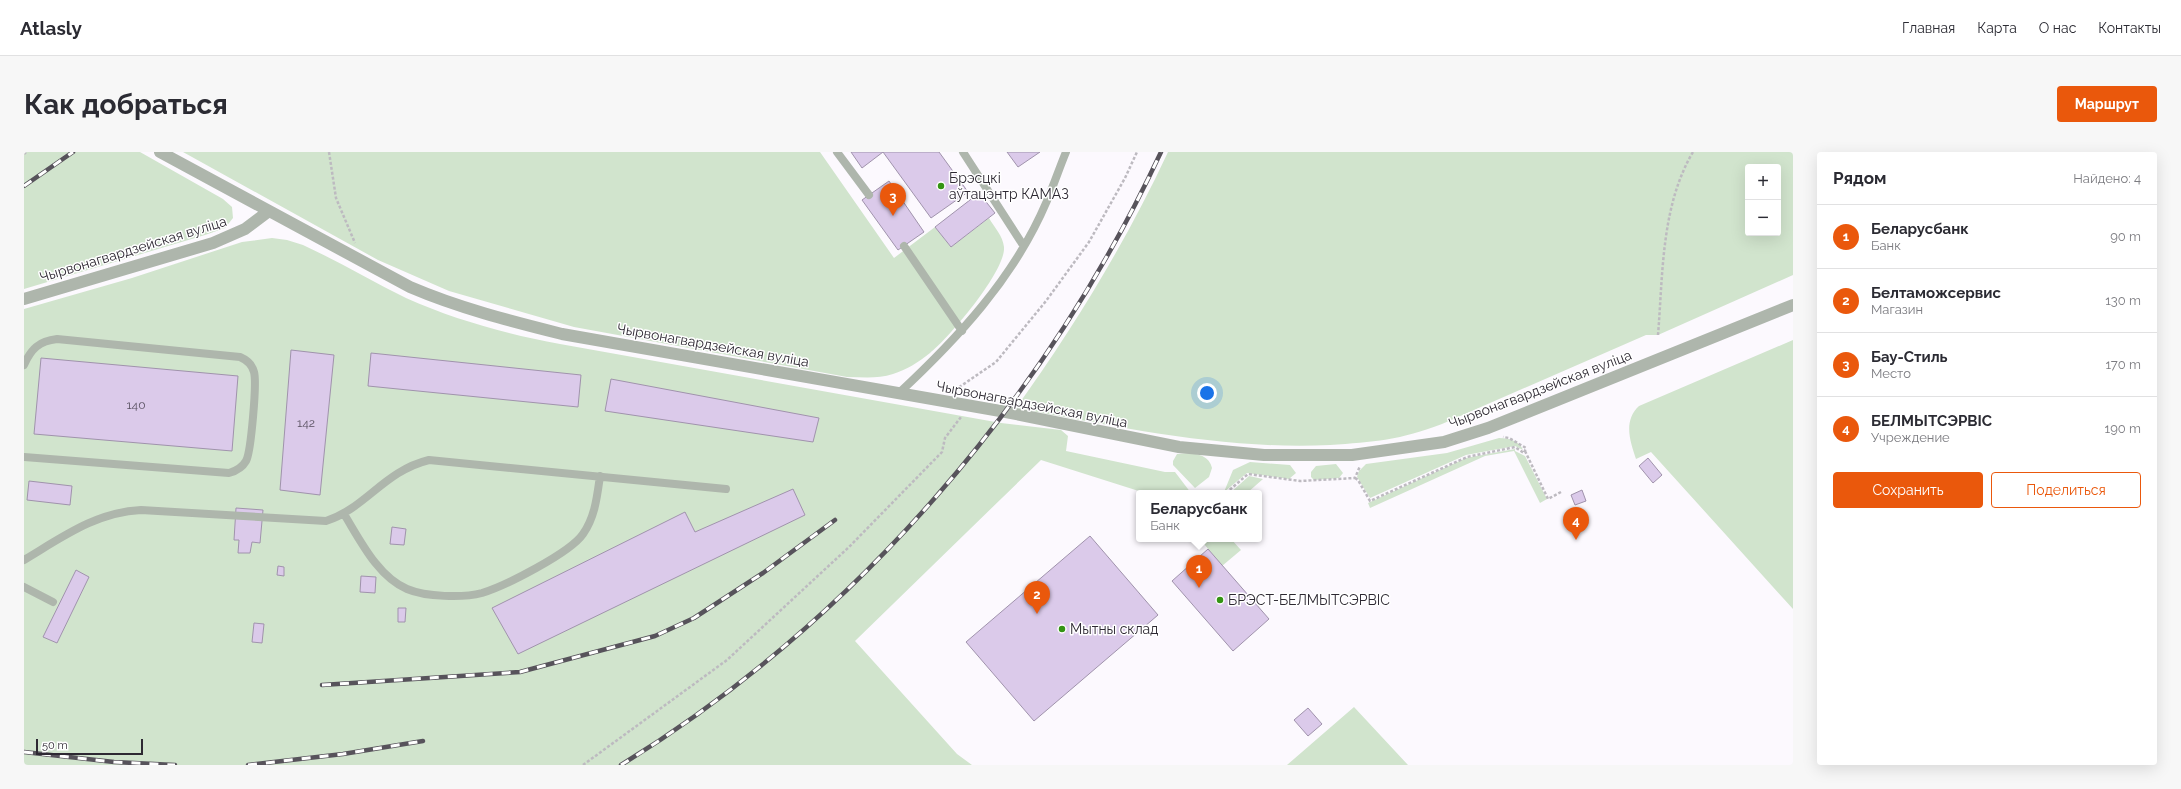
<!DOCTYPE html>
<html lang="ru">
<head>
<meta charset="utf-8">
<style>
  :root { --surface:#fff; --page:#f7f7f7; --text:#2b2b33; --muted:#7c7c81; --line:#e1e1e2; --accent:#ea580c }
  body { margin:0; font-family:Raleway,sans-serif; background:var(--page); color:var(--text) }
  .controls { position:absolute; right:12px; top:12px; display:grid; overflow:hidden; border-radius:4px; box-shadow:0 4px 16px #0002 }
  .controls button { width:36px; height:36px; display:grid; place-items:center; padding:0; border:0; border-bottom:1px solid var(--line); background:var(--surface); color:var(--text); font:20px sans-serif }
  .scale { position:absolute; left:12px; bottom:10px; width:107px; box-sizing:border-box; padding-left:4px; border:2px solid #2d2832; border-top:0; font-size:11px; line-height:14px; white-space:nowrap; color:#2d2832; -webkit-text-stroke:3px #fff; paint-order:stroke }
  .you { position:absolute; left:1183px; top:241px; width:14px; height:14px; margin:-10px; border:3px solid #fff; border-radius:50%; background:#1a73e8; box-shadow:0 0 0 6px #1a73e833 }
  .badge { display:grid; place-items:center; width:26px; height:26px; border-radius:50%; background:var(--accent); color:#fff; font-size:13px; font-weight:700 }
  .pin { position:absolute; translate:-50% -33px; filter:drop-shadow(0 1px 2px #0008) }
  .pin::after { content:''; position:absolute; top:21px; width:14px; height:12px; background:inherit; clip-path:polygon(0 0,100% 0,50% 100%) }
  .popup { position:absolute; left:1112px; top:338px; width:126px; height:52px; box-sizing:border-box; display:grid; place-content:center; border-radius:4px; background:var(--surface); filter:drop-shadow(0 1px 3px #0005); font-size:13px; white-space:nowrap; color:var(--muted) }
  .popup b { font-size:15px; color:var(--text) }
  .popup::after { content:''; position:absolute; left:50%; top:100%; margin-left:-8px; border:8px solid transparent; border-top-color:var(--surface) }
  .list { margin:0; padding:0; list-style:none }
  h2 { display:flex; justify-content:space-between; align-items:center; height:52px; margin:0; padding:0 16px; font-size:17px }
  h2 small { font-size:13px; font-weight:400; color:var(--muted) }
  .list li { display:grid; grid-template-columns:26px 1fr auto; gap:12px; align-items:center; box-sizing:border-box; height:64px; padding:0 16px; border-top:1px solid var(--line) }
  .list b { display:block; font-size:15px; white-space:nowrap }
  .list p { margin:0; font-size:13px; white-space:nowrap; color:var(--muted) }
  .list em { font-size:13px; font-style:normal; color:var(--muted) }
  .actions { display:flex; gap:8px; padding:12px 16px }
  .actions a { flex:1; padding:9px 0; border:1px solid var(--accent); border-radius:4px; text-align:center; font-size:14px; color:var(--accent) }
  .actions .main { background:var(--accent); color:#fff }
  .map { position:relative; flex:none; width:1769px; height:613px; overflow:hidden; border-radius:4px }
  header { display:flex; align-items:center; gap:24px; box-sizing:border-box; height:56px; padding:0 20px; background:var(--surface); border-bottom:1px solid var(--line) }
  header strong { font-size:19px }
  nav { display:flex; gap:22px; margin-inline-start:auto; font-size:14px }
  .intro { display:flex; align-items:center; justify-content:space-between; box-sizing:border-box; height:96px; padding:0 24px }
  h1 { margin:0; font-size:28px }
  .button { padding:10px 18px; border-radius:4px; background:var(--accent); color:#fff; font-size:14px; font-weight:700 }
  main { display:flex; gap:24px; padding:0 24px }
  aside { flex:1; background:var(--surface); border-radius:4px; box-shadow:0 4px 16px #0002 }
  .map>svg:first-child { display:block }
  .green { fill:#d1e4cd; fill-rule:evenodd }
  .building { fill:#dbcaea; stroke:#a093ac }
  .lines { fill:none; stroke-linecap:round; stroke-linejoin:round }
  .path { stroke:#bdbac0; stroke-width:2.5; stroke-dasharray:3 2; stroke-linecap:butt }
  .lane { stroke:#aeb6ac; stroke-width:8 }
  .street { stroke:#aeb6ac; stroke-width:12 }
  .rail-casing { stroke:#57535b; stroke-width:4.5 }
  .rail { stroke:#fff; stroke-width:3; stroke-dasharray:9; stroke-linecap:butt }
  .poi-dot { fill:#349414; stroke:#fff; stroke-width:1.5 }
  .labels { text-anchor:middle; stroke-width:3; stroke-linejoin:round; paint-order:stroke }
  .number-label { font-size:12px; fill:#585060 }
  .poi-label { font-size:14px; fill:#2d2832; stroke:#fff; text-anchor:start }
  .street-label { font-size:14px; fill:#2d2832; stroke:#fff }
</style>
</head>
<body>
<header>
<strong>Atlasly</strong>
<nav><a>Главная</a><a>Карта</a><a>О нас</a><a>Контакты</a></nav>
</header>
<div class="intro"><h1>Как добраться</h1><a class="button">Маршрут</a></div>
<main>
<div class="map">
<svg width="1769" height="613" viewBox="0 0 1769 613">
  <rect width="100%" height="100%" fill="#fcf9fe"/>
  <path class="green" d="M 0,0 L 116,0 L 199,47 L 208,55 L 209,66 L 201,76 L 181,83 L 0,137 Z
    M 159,0 L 796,0 L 870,106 L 911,75 L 927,95 L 965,66 C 970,75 979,84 980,95 C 982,119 925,186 906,201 C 895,210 882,218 869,222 C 854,227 838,225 823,225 L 550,175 L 425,139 L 354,108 Z
    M 1144,0 L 1769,0 L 1769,123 L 1634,183 L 1622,183 L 1418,272 C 1377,288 1349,290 1306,293 C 1198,298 1097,275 992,256 C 1050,175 1102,90 1144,0 ZM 1724,15 L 1754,15 L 1754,81 L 1724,81 Z
    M 248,86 L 263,88 L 279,93 C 314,109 347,129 382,146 C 431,168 483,182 536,192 L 977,271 L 1037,278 L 1044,284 L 1042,299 L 1141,320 L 1151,320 L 1167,341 L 1121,341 L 1017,308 L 831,489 L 933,602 L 948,613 L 0,613 L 0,157 L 108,126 L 218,90 Z
    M 1769,188 L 1769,457 L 1627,300 L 1612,307 C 1606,289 1599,269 1615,254 Z
    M 1475,286 C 1485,286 1496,289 1499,298 L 1491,294 L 1442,303 L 1346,346 L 1333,325 L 1335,319 L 1342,312 L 1423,301 Z
    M 1491,297 L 1491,299 L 1501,304 L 1523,347 L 1516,351 L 1490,299 L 1461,304 L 1346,356 L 1344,351 L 1442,306 Z
    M 1153,302 C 1166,300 1185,301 1188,316 L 1185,325 L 1171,336 L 1149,313 L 1149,309 Z
    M 1226,310 L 1266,313 L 1272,321 L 1265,327 L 1223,321 L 1200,340 L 1209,318 Z
    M 1312,312 L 1319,321 L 1315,326 L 1290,328 L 1287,325 L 1287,320 L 1292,314 Z
    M 1225,324 L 1239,327 L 1223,341 L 1206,341 Z
    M 1176,387 L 1207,387 L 1217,398 L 1198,414 Z
    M 1330,555 L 1384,613 L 1263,613 Z"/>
  <path class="building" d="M 827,0 L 915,0 L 944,40 L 907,66 L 859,0 L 838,16 Z
    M 983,0 L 1016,0 L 994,15 Z
    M 865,29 L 900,80 L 874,98 L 838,48 Z
    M 955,41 L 971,61 L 927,95 L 911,75 Z
    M 267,198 L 310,203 L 296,343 L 256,338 Z
    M 347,201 L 557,223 L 554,255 L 344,234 Z
    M 17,206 L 214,224 L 208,299 L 10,282 Z
    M 587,227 L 795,266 L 789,290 L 581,259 Z
    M 1624,306 L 1638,323 L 1629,331 L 1615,314 Z
    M 5,329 L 48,334 L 46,353 L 3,348 Z
    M 769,337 L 781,363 L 494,502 L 468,456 L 661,360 L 671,380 Z
    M 1558,338 L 1562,349 L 1551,353 L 1547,343 Z
    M 212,356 L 239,358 L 236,391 L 228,390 L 226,401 L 214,401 L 215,388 L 210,388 Z
    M 368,375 L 382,377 L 380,393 L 366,392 Z
    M 1066,384 L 1134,463 L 1010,569 L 942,490 Z
    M 1184,397 L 1245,467 L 1209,499 L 1148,429 Z
    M 254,414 L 260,415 L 260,424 L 253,423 Z
    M 52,418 L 65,425 L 33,491 L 19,485 Z
    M 337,424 L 352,425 L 351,441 L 336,440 Z
    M 374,456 L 382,456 L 381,470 L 374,470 Z
    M 230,471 L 240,472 L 238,491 L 228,490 Z
    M 1284,556 L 1298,572 L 1284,584 L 1270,568 Z"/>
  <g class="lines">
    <path class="path" d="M 305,0 L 312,46 L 331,91
      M 0,2 L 2,0
      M 1634,183 C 1639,122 1637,54 1669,0
      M 931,238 L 972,210 L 1022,149 L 1065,90 L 1101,26 L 1113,0
      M 1501,299 L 1524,347 L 1537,340
      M 1331,326 L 1334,328 L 1346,349 L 1443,305 L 1491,295 L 1500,301 L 1502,296 L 1485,286 L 1479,285
      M 1202,341 L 1224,322 L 1276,329 L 1331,326 L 1336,314
      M 559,613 L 703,508 L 825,395 L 918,300 L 921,286 L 937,265"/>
    <path class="lane" d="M 813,0 L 845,43
      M 939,0 L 999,93
      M 880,94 L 938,179
      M 0,213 C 7,197 15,189 33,187 L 216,205 C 223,208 228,212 230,220 C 233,231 227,300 222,309 C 218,316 212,319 205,321 L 0,305
      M 875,241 C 933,187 990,126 1022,51 C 1029,35 1035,17 1042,0
      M 320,362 C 336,388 354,425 383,437 C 402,445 439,446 458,441 C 481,434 546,401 559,382 C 571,365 573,345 576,324
      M 0,408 C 37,386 72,360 117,358 L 302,369 C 342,356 360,319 405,308 L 702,337
      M 0,435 L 29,450"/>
    <path class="street" d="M 136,0 L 386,135 C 435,156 486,169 538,182 L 982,260 L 1155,295 L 1240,303 L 1328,303 L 1420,290 L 1464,276 L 1769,153
      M 0,147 L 189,91 L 221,77 L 245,59"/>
    <defs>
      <path id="rail" d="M 0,34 L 49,0
        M 298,533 L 496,520 L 631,484 L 670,466 L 739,421 L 811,368
        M 0,600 L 90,610 L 151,613
        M 224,613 L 319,602 L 399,589
        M 597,613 C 831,469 1021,248 1137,0"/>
    </defs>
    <use href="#rail" class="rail-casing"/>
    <use href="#rail" class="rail"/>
  </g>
  <g class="poi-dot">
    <circle cx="917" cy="34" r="4"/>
    <circle cx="1196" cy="448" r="4"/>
    <circle cx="1038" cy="477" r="4"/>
  </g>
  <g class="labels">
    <g class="number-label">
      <text x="112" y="257">140</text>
      <text x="282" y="275">142</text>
    </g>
    <g class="poi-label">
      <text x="925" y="31">Брэсцкі<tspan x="925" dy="16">аўтацэнтр КАМАЗ</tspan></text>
      <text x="1204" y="453">БРЭСТ-БЕЛМЫТСЭРВІС</text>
      <text x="1046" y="482">Мытны склад</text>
    </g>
    <g class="street-label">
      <text transform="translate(109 97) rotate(-17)" y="5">Чырвонагвардзейская вуліца</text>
      <text transform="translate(689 193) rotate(10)" y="5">Чырвонагвардзейская вуліца</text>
      <text transform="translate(1516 237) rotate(-21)" y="5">Чырвонагвардзейская вуліца</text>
      <text transform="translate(1008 252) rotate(11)" y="5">Чырвонагвардзейская вуліца</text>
    </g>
  </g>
</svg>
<div class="controls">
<button>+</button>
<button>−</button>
</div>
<div class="scale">50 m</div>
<div class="you"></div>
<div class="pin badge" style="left:1175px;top:436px">1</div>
<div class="popup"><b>Беларусбанк</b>Банк</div>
<div class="pin badge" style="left:1013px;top:462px">2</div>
<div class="pin badge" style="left:869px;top:64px">3</div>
<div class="pin badge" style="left:1552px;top:388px">4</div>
</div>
<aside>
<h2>Рядом<small>Найдено: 4</small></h2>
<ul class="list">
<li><span class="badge">1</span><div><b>Беларусбанк</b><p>Банк</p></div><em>90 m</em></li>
<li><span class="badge">2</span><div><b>Белтаможсервис</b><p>Магазин</p></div><em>130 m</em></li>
<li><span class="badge">3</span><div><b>Бау-Стиль</b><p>Место</p></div><em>170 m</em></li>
<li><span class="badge">4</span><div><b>БЕЛМЫТСЭРВІС</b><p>Учреждение</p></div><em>190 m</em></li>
</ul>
<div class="actions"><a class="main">Сохранить</a><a>Поделиться</a></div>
</aside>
</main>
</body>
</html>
